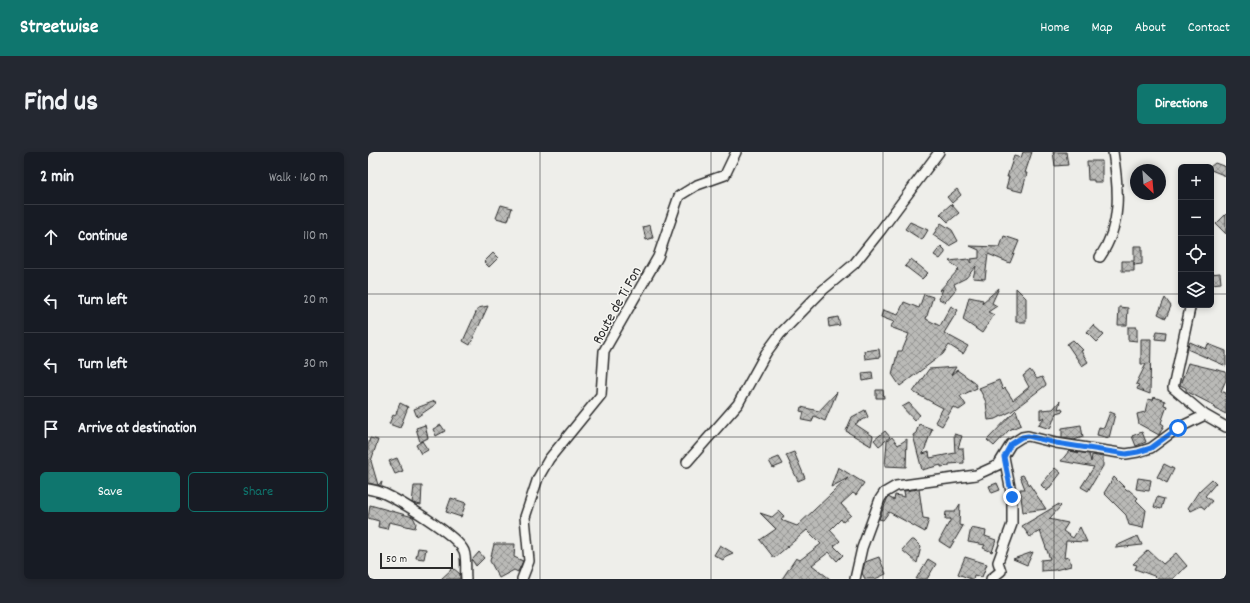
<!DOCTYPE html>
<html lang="en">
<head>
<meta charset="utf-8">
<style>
  :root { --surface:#171b24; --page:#242831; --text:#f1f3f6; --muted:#9ea1a6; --line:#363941; --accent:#0f766e }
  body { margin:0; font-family:Dekko,sans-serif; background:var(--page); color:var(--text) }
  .controls { position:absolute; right:12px; top:12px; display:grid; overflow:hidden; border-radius:6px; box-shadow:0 2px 6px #0003 }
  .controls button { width:36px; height:36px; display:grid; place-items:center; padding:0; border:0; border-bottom:1px solid var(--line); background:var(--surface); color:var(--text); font:20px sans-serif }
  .compass { position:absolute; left:762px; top:12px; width:36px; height:36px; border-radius:50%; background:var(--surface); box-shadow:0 2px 6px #0003; rotate:154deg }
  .scale { position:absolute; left:12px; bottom:10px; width:73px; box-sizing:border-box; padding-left:4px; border:2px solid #2b2b2b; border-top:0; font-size:11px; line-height:14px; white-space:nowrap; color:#2b2b2b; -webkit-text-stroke:3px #f6f6f2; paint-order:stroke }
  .stop { position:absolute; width:12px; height:12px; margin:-9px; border:3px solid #1a73e8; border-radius:50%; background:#fff }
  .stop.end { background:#1a73e8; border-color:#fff; box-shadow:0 1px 4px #0008 }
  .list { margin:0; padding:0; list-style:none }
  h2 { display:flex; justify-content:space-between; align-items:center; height:52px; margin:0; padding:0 16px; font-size:17px }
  h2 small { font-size:13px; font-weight:400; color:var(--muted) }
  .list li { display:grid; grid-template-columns:26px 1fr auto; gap:12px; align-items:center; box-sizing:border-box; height:64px; padding:0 16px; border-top:1px solid var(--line) }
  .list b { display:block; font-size:15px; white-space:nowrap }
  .list em { font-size:13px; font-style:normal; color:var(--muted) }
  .actions { display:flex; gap:8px; padding:12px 16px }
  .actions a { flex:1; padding:9px 0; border:1px solid var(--accent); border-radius:6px; text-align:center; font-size:14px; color:var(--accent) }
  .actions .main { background:var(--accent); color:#fff }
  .icon { flex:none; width:22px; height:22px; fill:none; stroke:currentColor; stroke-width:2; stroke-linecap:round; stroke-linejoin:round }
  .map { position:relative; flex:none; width:858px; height:427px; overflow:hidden; border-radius:6px }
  header { display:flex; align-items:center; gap:24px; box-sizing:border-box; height:56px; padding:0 20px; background:var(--accent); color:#fff }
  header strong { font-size:19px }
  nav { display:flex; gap:22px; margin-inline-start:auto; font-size:14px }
  .intro { display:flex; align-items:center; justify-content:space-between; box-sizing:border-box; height:96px; padding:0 24px }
  h1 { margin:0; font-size:28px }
  .button { padding:10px 18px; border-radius:6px; background:var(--accent); color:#fff; font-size:14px; font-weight:700 }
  main { display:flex; gap:24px; padding:0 24px }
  aside { flex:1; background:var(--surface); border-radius:6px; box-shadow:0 2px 6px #0003 }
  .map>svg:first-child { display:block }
  .building { fill:url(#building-cross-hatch); stroke:#2b2b2b }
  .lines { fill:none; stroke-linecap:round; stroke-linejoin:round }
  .minor-casing { stroke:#2b2b2b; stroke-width:12 }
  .minor { stroke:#f6f6f2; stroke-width:9 }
  .route { stroke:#1a73e8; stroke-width:5 }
  .grid { fill:none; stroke:#2b2b2b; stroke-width:1; stroke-opacity:0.55 }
  .labels { text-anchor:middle; stroke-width:3; stroke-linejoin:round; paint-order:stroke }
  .street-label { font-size:15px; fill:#2b2b2b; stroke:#f6f6f2 }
</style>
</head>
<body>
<header>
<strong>Streetwise</strong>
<nav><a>Home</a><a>Map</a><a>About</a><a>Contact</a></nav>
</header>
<div class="intro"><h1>Find us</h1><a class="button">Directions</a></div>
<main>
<aside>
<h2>2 min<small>Walk · 160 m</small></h2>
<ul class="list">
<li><svg class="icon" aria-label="ahead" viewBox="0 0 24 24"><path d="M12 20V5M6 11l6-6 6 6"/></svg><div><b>Continue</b></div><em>110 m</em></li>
<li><svg class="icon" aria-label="left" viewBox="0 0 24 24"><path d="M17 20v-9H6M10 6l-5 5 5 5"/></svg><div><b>Turn left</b></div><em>20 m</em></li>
<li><svg class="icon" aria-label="left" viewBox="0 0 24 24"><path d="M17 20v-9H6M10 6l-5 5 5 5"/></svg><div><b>Turn left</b></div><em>30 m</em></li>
<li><svg class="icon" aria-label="arrive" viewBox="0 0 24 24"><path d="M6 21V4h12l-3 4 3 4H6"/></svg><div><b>Arrive at destination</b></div></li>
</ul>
<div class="actions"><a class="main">Save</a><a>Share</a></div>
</aside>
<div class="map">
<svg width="858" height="427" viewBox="0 0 858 427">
  <defs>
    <pattern id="building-cross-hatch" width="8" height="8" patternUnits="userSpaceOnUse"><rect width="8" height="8" fill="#babab7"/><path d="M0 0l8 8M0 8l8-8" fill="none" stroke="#979795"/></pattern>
  </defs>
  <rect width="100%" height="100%" fill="#eeeeea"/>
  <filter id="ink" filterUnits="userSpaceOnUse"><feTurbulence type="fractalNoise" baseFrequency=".025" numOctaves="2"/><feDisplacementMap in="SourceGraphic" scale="8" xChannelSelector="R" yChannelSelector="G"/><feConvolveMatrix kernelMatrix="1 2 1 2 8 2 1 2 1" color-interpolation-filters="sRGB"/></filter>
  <g filter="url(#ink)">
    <path class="building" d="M 655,0 L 664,0 L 657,21 L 659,21 L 654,40 L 638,36 L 641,25 L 639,25 L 646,4 L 653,6 Z
      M 685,0 L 698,0 L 700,13 L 687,14 Z
      M 719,9 L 734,9 L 734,30 L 726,30 L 726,28 L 720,28 Z
      M 847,11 L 858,15 L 858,24 L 843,18 L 842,15 Z
      M 589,37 L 593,43 L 584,51 L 579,45 Z
      M 583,52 L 591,61 L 580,70 L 572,62 Z
      M 133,53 L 144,56 L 140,69 L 128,66 Z
      M 858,62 L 858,82 L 848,72 Z
      M 542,70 L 560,78 L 554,88 L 537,77 Z
      M 573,71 L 584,78 L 590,89 L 581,94 L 565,83 Z
      M 282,73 L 285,86 L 278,88 L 275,75 Z
      M 636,84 L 651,89 L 642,111 L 620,102 L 617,127 L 605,126 L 608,114 L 598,126 L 586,132 L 588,137 L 577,150 L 571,147 L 575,137 L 571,139 L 591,117 L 581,109 L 600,107 L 603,111 L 603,107 L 611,106 L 611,98 L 602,94 L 632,95 Z
      M 573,94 L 577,98 L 577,101 L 572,107 L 566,103 Z
      M 766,94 L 774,94 L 774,112 L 766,113 L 766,110 L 766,119 L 754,119 L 754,109 L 766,109 Z
      M 125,101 L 130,106 L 121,115 L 116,110 Z
      M 543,107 L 560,121 L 554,127 L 537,114 Z
      M 852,121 L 853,131 L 843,132 L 843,122 Z
      M 631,136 L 624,151 L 629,154 L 620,160 L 626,163 L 614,181 L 595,168 L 601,145 L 615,148 L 614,151 Z
      M 648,136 L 658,146 L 658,170 L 648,170 Z
      M 556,142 L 565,145 L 558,167 L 572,174 L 583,154 L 590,158 L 576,181 L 600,194 L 595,202 L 581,193 L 575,202 L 532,234 L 524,222 L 530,199 L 534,199 L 541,182 L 522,175 L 526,170 L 513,165 L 515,158 L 530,163 L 536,150 L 551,156 Z
      M 797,146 L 803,154 L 798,166 L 790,162 Z
      M 120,154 L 102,193 L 95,189 L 110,156 Z
      M 751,155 L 760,156 L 759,173 L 750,173 Z
      M 470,165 L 472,173 L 461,175 L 460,167 Z
      M 725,173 L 736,183 L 729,190 L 719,180 Z
      M 760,175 L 769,175 L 769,189 L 760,188 Z
      M 789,179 L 798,180 L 797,188 L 787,187 Z
      M 773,187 L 783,187 L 782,242 L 769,237 L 771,233 L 768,232 L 778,212 L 773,212 Z
      M 705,188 L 715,198 L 713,199 L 720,210 L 714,214 L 699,192 Z
      M 822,190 L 838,197 L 840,192 L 858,199 L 858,214 L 819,197 Z
      M 511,197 L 512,205 L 497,207 L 496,199 Z
      M 820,211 L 858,220 L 858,228 L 853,239 L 858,241 L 858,262 L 846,256 L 847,254 L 818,239 L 818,236 L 812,233 Z
      M 588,215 L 583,223 L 589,218 L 606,230 L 609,236 L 592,244 L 598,253 L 591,258 L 585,255 L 574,274 L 567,270 L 575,256 L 545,240 L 561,217 Z
      M 662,218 L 669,227 L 674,225 L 678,233 L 644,259 L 628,267 L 620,268 L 618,250 L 611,236 L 631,228 L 635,238 L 637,236 L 645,248 L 661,235 L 655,224 Z
      M 504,220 L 505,227 L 495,229 L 494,221 Z
      M 508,238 L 515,238 L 516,246 L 508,246 Z
      M 469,240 L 457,269 L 446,264 L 444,270 L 434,268 L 436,260 L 432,259 L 433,255 L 451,259 Z
      M 786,245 L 797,249 L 796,253 L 799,254 L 793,271 L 796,273 L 791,283 L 771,272 L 769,262 L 777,260 L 780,247 L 785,248 Z
      M 67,249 L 68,252 L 49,265 L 46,257 Z
      M 692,249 L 690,257 L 694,256 L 695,259 L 688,261 L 682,277 L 670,273 L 677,265 L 672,267 L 672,258 L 685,257 Z
      M 32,251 L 40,255 L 32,276 L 21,272 L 25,263 L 27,264 Z
      M 541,251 L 552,263 L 546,268 L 534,255 Z
      M 497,258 L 500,265 L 487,272 L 505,284 L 503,294 L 478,279 L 484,265 Z
      M 648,258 L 653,273 L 641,278 L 626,294 L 619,288 Z
      M 742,260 L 747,262 L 741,286 L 729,283 L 731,275 L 736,276 Z
      M 551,272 L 564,277 L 555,302 L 561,300 L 562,306 L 587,301 L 586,282 L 594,284 L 590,296 L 595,296 L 596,311 L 581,312 L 581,314 L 573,315 L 573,313 L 554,318 L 545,283 L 548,281 Z
      M 57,273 L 60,286 L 52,290 L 48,276 Z
      M 73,273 L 77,279 L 68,284 L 65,277 Z
      M 713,273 L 715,285 L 706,288 L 694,286 L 694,276 Z
      M 517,279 L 522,285 L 511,294 L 506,288 Z
      M 774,280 L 778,290 L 768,294 L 764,284 Z
      M 524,285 L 530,293 L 539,287 L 538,315 L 517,314 L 519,289 Z
      M 2,286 L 10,288 L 3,309 L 10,333 L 14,330 L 13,334 L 0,331 L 0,294 Z
      M 54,289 L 60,298 L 53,302 L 48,293 Z
      M 701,299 L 721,302 L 723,310 L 724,303 L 735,305 L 735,314 L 720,339 L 713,335 L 726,315 L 693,309 Z
      M 426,300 L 437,326 L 430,329 L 418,303 Z
      M 411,305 L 415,312 L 405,316 L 401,309 Z
      M 29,306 L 35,319 L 27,322 L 21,309 Z
      M 796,312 L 806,317 L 799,331 L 789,325 Z
      M 470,315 L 496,331 L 488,343 L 485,341 L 473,352 L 483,363 L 475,370 L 473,367 L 462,378 L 472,389 L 466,394 L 475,403 L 469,409 L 461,400 L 444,413 L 462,427 L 414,427 L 428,406 L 432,408 L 453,392 L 439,378 L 406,406 L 392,388 L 408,377 L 392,361 L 404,365 L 411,359 L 416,364 L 413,368 L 429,374 L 480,326 L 463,335 Z
      M 687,316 L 693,321 L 679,339 L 673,333 Z
      M 655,323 L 678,357 L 655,360 L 652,337 L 657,337 L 652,324 Z
      M 746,325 L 759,338 L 761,338 L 770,346 L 768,348 L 778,358 L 775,376 L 761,373 L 758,363 L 736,341 Z
      M 770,326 L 783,328 L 781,339 L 768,337 Z
      M 844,327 L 848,331 L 837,344 L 844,349 L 837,357 L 833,354 L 823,359 L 820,356 L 831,339 Z
      M 629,331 L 632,338 L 624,341 L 621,334 Z
      M 46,334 L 54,334 L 53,353 L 44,351 Z
      M 551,337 L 555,366 L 561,367 L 557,380 L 521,360 L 515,368 L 511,367 L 520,345 L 526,348 L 527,343 L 537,345 L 536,339 Z
      M 789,345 L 796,347 L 793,357 L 786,355 Z
      M 83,346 L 98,351 L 93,365 L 78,360 Z
      M 592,352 L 591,373 L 595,374 L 582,396 L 571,389 L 583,367 L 577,367 L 578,360 L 587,360 Z
      M 691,352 L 693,354 L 681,367 L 700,371 L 695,379 L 705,386 L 712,375 L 719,390 L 698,389 L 696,406 L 701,405 L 703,414 L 687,418 L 673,419 L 673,408 L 682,407 L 672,379 L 662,385 L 654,374 Z
      M 2,353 L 45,365 L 48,371 L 47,376 L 21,370 L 19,377 L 10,375 L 11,369 L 0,366 Z
      M 603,376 L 618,379 L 617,384 L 628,388 L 624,400 L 615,396 L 617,393 L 600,390 Z
      M 770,384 L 774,393 L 748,396 L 748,394 Z
      M 543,388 L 546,388 L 553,395 L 549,411 L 534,398 Z
      M 126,392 L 147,392 L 146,405 L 155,409 L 150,420 L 146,418 L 131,426 L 122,409 Z
      M 352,393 L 365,401 L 358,404 L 355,408 L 346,403 Z
      M 50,396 L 58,397 L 56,407 L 48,406 Z
      M 780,398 L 795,412 L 808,401 L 819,414 L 804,427 L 789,427 L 786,424 L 767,417 L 769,413 L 765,412 Z
      M 111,400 L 116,406 L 108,414 L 104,408 Z
      M 665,400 L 659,413 L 645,407 Z
      M 511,405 L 518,422 L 507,427 L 497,427 L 494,421 L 497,410 Z
      M 597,405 L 619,412 L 614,425 L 606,423 L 605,427 L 603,427 L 590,422 Z
      M 560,407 L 568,412 L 559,427 L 548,427 Z
      M 85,416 L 92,422 L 92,427 L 73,427 Z"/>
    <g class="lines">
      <defs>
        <path id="minor" d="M 732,105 C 754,72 751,38 745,0
          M 822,156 L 805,236 L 837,263
          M 319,310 L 370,252 L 398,201 L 412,182 L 455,138 L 486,112 L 513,78 L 571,0
          M 0,337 C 5,338 10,339 15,341 C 32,349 89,383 96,399 C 99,407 97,419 98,427
          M 154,427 L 161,409 L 157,365 L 170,326 L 181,307 L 233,243 L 236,199 L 290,105 L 311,44 L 329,33 L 357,23 L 368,0
          M 487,427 L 494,396 L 512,347 L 516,341 L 528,334 L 608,323 L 630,313 L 643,292 L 654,285 L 660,284 L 688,291 L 758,302 L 770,300 L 783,296 L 810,276 L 837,263 L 858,275
          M 623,427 L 633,419 L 630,410 L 644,372 L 644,345 L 636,305"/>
      </defs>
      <use href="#minor" class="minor-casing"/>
      <use href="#minor" class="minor"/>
    </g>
  </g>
  <g class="lines" filter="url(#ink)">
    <path class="route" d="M 644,345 L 636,305 L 643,292 L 654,285 L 660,284 L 688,291 L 758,302 L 770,300 L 783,296 L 810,276"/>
  </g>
  <path class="grid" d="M 172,0 L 172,427M 343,0 L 343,427M 515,0 L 515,427M 686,0 L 686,427M 0,142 L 813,142M 843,142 L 858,142M 0,285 L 858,285"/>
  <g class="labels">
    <g class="street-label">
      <text transform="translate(248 153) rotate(-61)" y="5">Route de Ti Fon</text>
    </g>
  </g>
</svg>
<div class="controls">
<button>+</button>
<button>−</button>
<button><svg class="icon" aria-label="locate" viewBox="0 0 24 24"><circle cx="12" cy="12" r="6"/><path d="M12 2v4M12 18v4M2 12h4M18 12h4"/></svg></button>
<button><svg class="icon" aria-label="layers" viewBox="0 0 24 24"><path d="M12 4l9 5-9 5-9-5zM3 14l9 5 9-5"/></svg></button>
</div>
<svg class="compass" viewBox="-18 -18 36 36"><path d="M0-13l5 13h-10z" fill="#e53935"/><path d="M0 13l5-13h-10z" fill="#9ea1a6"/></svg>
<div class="scale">50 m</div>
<div class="stop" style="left:810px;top:276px"></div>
<div class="stop end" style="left:644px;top:345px"></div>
</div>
</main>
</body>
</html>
